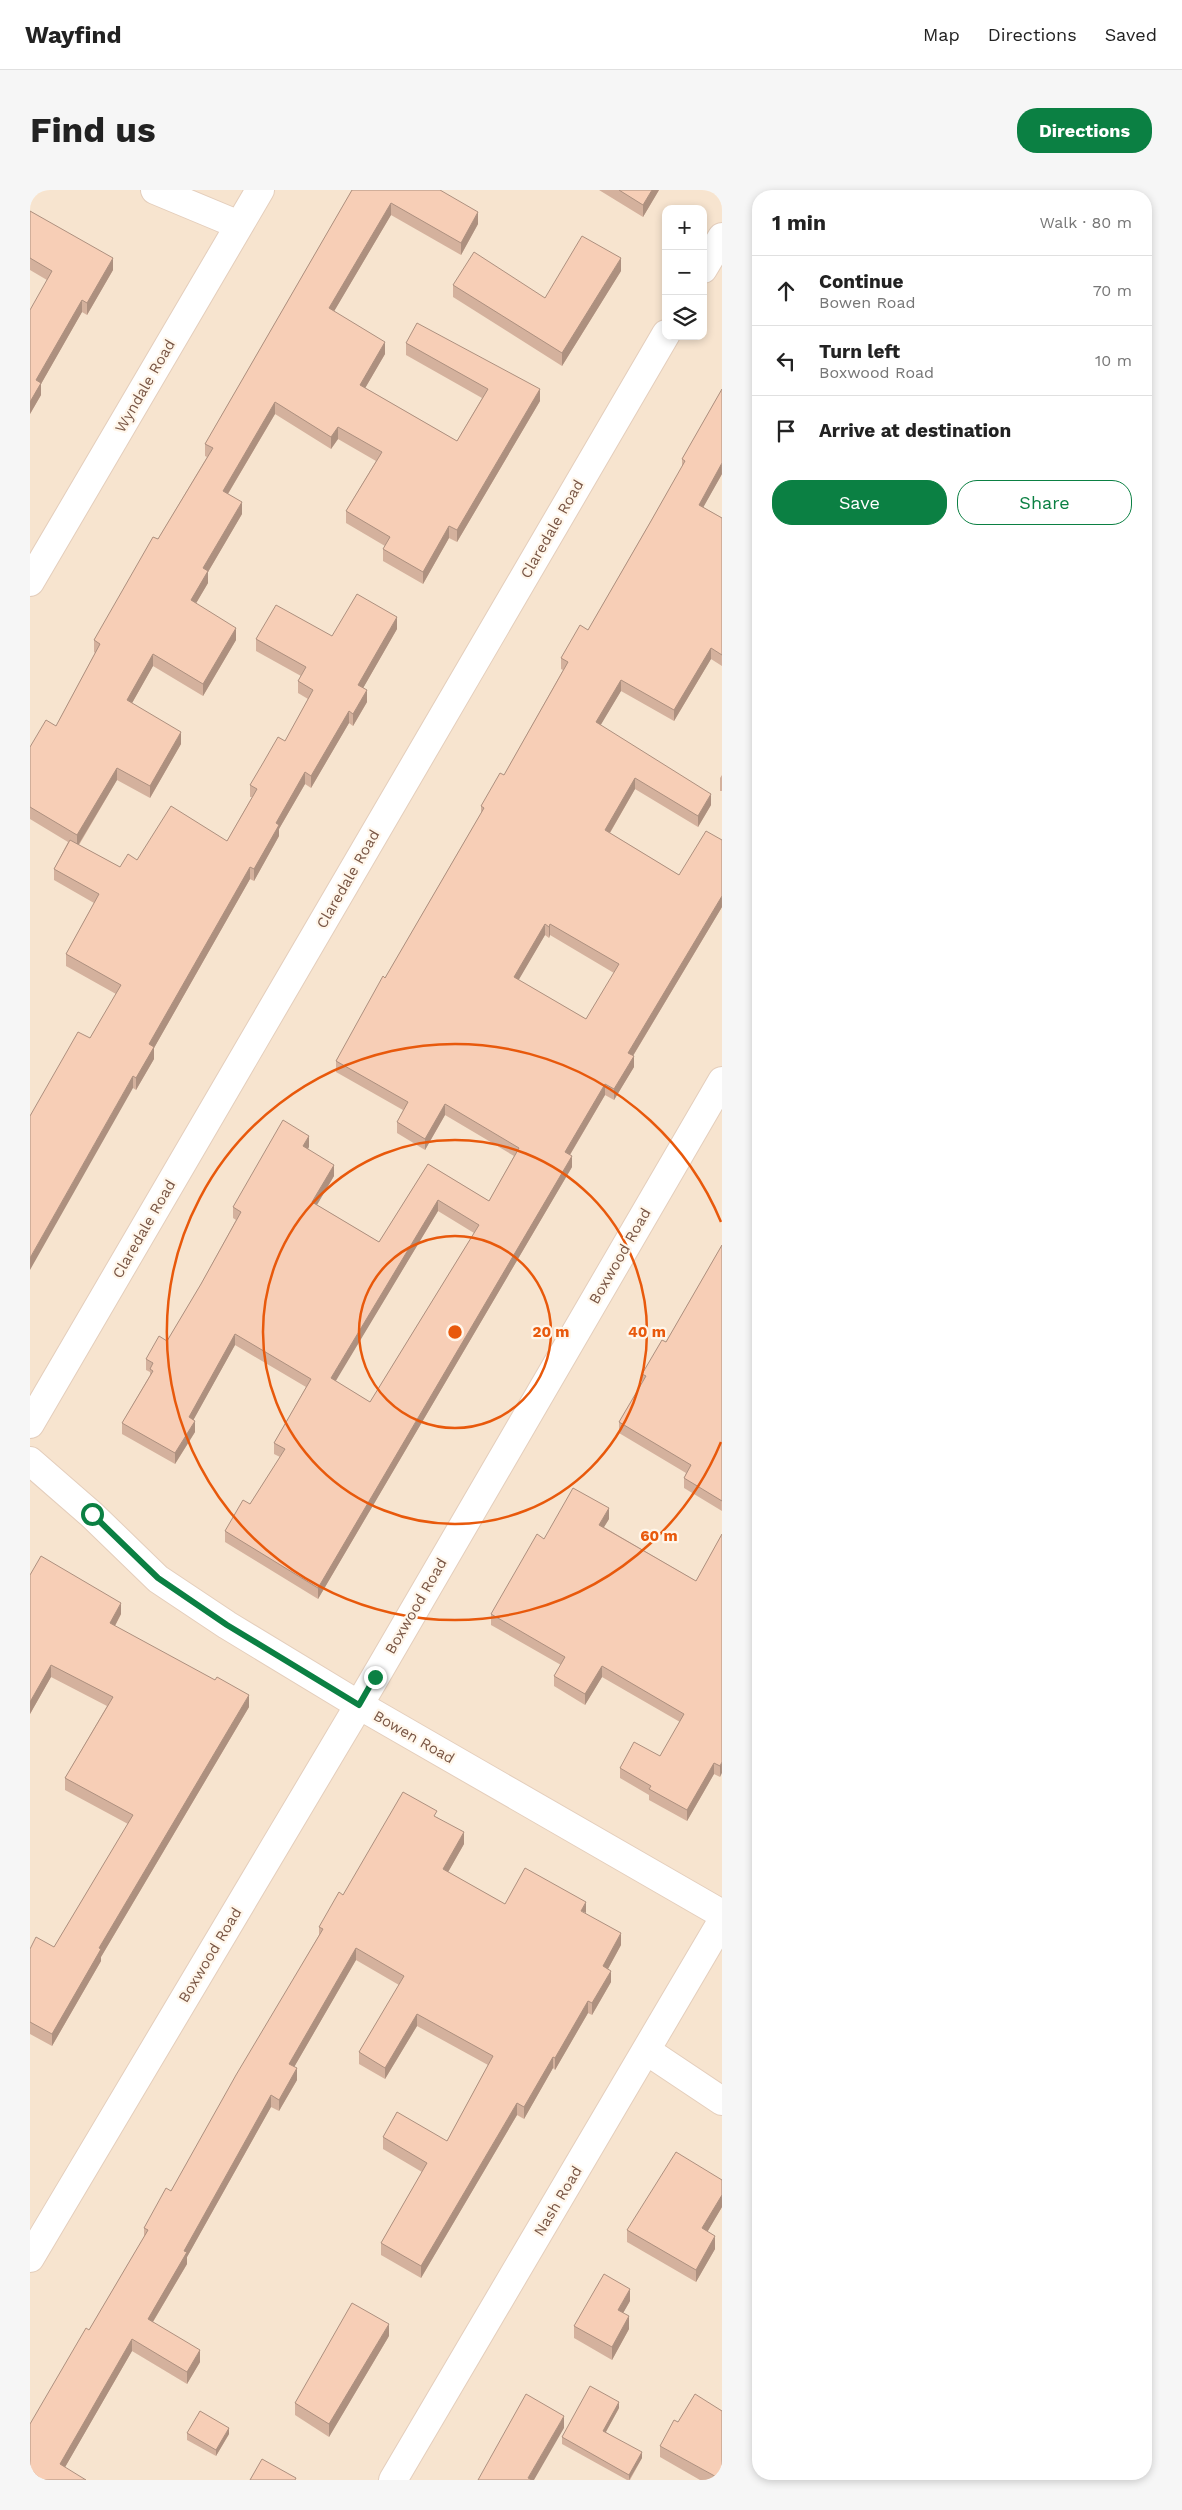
<!DOCTYPE html>
<html lang="en">
<head>
<meta charset="utf-8">
<style>
  :root { --surface:#fff; --page:#f6f6f6; --text:#222; --muted:#767676; --line:#e0e0e0; --accent:#0b8043 }
  body { margin:0; font-family:"Work Sans",sans-serif; background:var(--page); color:var(--text) }
  .controls { position:absolute; right:15px; top:15px; display:grid; overflow:hidden; border-radius:10px; box-shadow:0 2px 8px #0003 }
  .controls button { width:45px; height:45px; display:grid; place-items:center; padding:0; border:0; border-bottom:1px solid var(--line); background:var(--surface); color:var(--text); font:25px sans-serif }
  .stop { position:absolute; width:15px; height:15px; margin:-11px; border:4px solid #0b8043; border-radius:50%; background:#fff }
  .stop.end { background:#0b8043; border-color:#fff; box-shadow:0 1px 5px #0008 }
  .list { margin:0; padding:0; list-style:none }
  h2 { display:flex; justify-content:space-between; align-items:center; height:65px; margin:0; padding:0 20px; font-size:21px }
  h2 small { font-size:16px; font-weight:400; color:var(--muted) }
  .list li { display:grid; grid-template-columns:32px 1fr auto; gap:15px; align-items:center; box-sizing:border-box; height:70px; padding:0 20px; border-top:1px solid var(--line) }
  .list b { display:block; font-size:19px; white-space:nowrap }
  .list p { margin:0; font-size:16px; white-space:nowrap; color:var(--muted) }
  .list em { font-size:16px; font-style:normal; color:var(--muted) }
  .actions { display:flex; gap:10px; padding:15px 20px }
  .actions a { flex:1; padding:11px 0; border:1px solid var(--accent); border-radius:20px; text-align:center; font-size:18px; color:var(--accent) }
  .actions .main { background:var(--accent); color:#fff }
  .icon { flex:none; width:28px; height:28px; fill:none; stroke:currentColor; stroke-width:2; stroke-linecap:round; stroke-linejoin:round }
  .map { position:relative; flex:none; width:692px; height:2290px; overflow:hidden; border-radius:20px }
  header { display:flex; align-items:center; gap:30px; box-sizing:border-box; height:70px; padding:0 25px; background:var(--surface); border-bottom:1px solid var(--line) }
  header strong { font-size:24px }
  nav { display:flex; gap:28px; margin-inline-start:auto; font-size:18px }
  .intro { display:flex; align-items:center; justify-content:space-between; box-sizing:border-box; height:120px; padding:0 30px }
  h1 { margin:0; font-size:35px }
  .button { padding:12px 22px; border-radius:20px; background:var(--accent); color:#fff; font-size:18px; font-weight:700 }
  main { display:flex; gap:30px; padding:0 30px }
  aside { flex:1; background:var(--surface); border-radius:20px; box-shadow:0 2px 8px #0003 }
  .map>svg:first-child { display:block }
  .residential { fill:#f7e4cf; fill-rule:evenodd }
  .lines { fill:none; stroke-linecap:round; stroke-linejoin:round }
  .minor-casing { stroke:#e4cebc; stroke-width:30 }
  .minor { stroke:#fff; stroke-width:28 }
  .wall { fill:#d4b19d; fill-rule:evenodd }
  .shaded-wall { fill:#ad907f }
  .building { fill:#f7ceb6; stroke:#ad907f; fill-rule:evenodd }
  .route { stroke:#0b8043; stroke-width:6 }
  .ring { fill:none; stroke:#e8590c; stroke-width:2.5 }
  .labels { text-anchor:middle; stroke-width:4.5; stroke-linejoin:round; paint-order:stroke }
  .street-label { font-size:15px; fill:#795645; stroke:#fff6ea }
  .centre { fill:#e8590c; stroke:#fff6ea; stroke-width:2.5 }
  .ring-label { font-size:15px; text-anchor:middle; font-weight:bold; fill:#e8590c; stroke:#fff6ea; stroke-width:4.5; stroke-linejoin:round; paint-order:stroke }
</style>
</head>
<body>
<header>
<strong>Wayfind</strong>
<nav><a>Map</a><a>Directions</a><a>Saved</a></nav>
</header>
<div class="intro"><h1>Find us</h1><a class="button">Directions</a></div>
<main>
<div class="map">
<svg width="692" height="2290" viewBox="0 0 692 2290">
  <rect width="100%" height="100%" fill="#fff2e2"/>
  <path class="residential" d="M 0,0 L 692,0 L 692,2290 L 0,2290 ZM 636,19 L 673,19 L 673,146 L 636,146 Z"/>
  <g class="lines">
    <defs>
      <path id="minor" d="M 125,0 L 209,35
        M 673,79 L 692,47
        M 0,392 L 230,0
        M 0,1234 L 636,144
        M 0,1271 L 62,1325 L 128,1389 L 197,1435 L 329,1515 L 692,1724
        M 617,1861 L 692,1911
        M 0,2068 L 329,1515 L 692,891
        M 363,2290 L 692,1731"/>
    </defs>
    <use href="#minor" class="minor-casing"/>
    <use href="#minor" class="minor"/>
  </g>
  <path class="wall" d="M 322,0 L 448,34 L 431,65 L 361,25 L 304,121 L 355,164 L 335,198 L 427,251 L 452,208 L 376,165 L 376,153 L 510,211 L 427,352 L 419,348 L 393,394 L 353,371 L 353,359 L 355,356 L 316,333 L 316,321 L 346,271 L 308,249 L 301,259 L 245,224 L 198,304 L 212,324 L 178,382 L 178,393 L 166,413 L 206,450 L 173,506 L 123,476 L 102,513 L 151,554 L 120,608 L 87,590 L 49,655 L 90,677 L 107,670 L 197,651 L 222,607 L 220,607 L 220,595 L 255,551 L 278,509 L 268,503 L 268,491 L 271,486 L 226,461 L 226,449 L 302,446 L 367,439 L 333,498 L 337,512 L 323,536 L 319,533 L 281,598 L 275,594 L 249,639 L 249,646 L 224,691 L 220,689 L 124,858 L 124,869 L 106,900 L 103,898 L 60,848 L 86,804 L 36,776 L 36,764 L 64,713 L 24,690 L 24,679 L 38,652 L 0,629 L 0,557 L 26,536 L 65,463 L 64,462 L 64,450 L 128,349 L 177,267 L 175,266 L 175,254 Z
    M 569,0 L 629,0 L 613,27 Z
    M 0,21 L 83,80 L 57,125 L 52,122 L 11,194 L 11,205 L 0,224 L 17,90 L 0,80 Z
    M 591,81 L 532,176 L 423,107 L 423,95 L 515,108 Z
    M 692,199 L 692,284 L 673,317 L 692,328 L 692,476 L 681,469 L 644,531 L 591,501 L 570,535 L 681,615 L 668,637 L 605,599 L 580,643 L 649,685 L 692,650 L 692,717 L 603,866 L 604,877 L 584,910 L 575,905 L 540,965 L 542,977 L 288,1409 L 195,1352 L 195,1341 L 220,1314 L 250,1267 L 244,1264 L 244,1253 L 276,1197 L 205,1155 L 163,1230 L 165,1242 L 145,1274 L 92,1244 L 92,1233 L 120,1185 L 120,1182 L 116,1180 L 116,1169 L 137,1151 L 171,1094 L 206,1030 L 203,1028 L 203,1017 L 279,957 L 278,959 L 304,986 L 287,1015 L 349,1052 L 398,974 L 459,1011 L 484,966 L 415,925 L 395,960 L 367,943 L 367,932 L 373,920 L 306,882 L 306,871 L 355,788 L 451,623 L 451,616 L 474,585 L 533,480 L 531,479 L 531,468 L 558,440 L 652,277 L 652,269 ZM 515,745 L 519,748 L 520,745 L 584,783 L 556,829 L 488,790 ZM 408,1021 L 444,1043 L 340,1212 L 305,1191 Z
    M 692,585 L 692,601 L 690,601 L 690,588 Z
    M 692,1055 L 692,1321 L 654,1298 L 654,1288 L 656,1283 L 589,1243 L 589,1232 L 612,1193 L 612,1184 L 636,1152 Z
    M 579,1329 L 574,1337 L 666,1391 L 692,1344 L 690,1587 L 684,1584 L 657,1631 L 619,1610 L 619,1605 L 590,1588 L 590,1578 L 630,1566 L 650,1532 L 572,1487 L 555,1515 L 524,1496 L 524,1486 L 531,1475 L 461,1435 L 461,1424 L 514,1349 Z
    M 0,1385 L 91,1424 L 85,1436 L 219,1517 L 71,1767 L 71,1771 L 22,1856 L 0,1844 L 0,1759 L 24,1757 L 98,1634 L 35,1600 L 35,1588 L 77,1516 L 21,1487 L 0,1524 Z
    M 407,1627 L 434,1654 L 418,1682 L 475,1714 L 556,1724 L 591,1755 L 578,1779 L 581,1792 L 562,1825 L 558,1823 L 525,1880 L 523,1878 L 494,1929 L 487,1925 L 391,2088 L 351,2065 L 351,2053 L 392,1982 L 353,1959 L 353,1947 L 417,1951 L 458,1875 L 387,1836 L 355,1889 L 329,1874 L 329,1862 L 369,1795 L 326,1770 L 264,1877 L 267,1890 L 249,1921 L 241,1917 L 157,2067 L 157,2074 L 123,2132 L 170,2172 L 157,2194 L 102,2161 L 35,2277 L 0,2290 L 59,2140 L 114,2047 L 114,2038 L 141,2001 L 289,1745 L 289,1737 L 313,1705 Z
    M 692,1990 L 692,2017 L 677,2042 L 685,2059 L 666,2092 L 597,2052 L 597,2040 Z
    M 600,2111 L 593,2123 L 599,2139 L 582,2170 L 544,2148 L 544,2136 Z
    M 359,2146 L 299,2247 L 265,2225 L 265,2213 Z
    M 589,2218 L 576,2242 L 612,2268 L 600,2290 L 597,2290 L 532,2254 L 532,2247 Z
    M 157,2243 L 199,2244 L 186,2266 L 157,2250 Z
    M 630,2256 L 692,2290 L 670,2290 L 630,2267 Z"/>
  <path class="shaded-wall" d="M 622,0 L 629,0 L 613,27 L 613,15 Z
    M 361,13 L 361,25 L 299,130 L 299,118 Z
    M 448,22 L 448,34 L 431,65 L 431,53 Z
    M 83,68 L 83,80 L 57,125 L 57,113 Z
    M 591,68 L 591,81 L 532,176 L 532,163 Z
    M 52,110 L 52,122 L 11,194 L 11,205 L 0,224 L 0,212 L 6,190 Z
    M 355,152 L 355,164 L 330,207 L 330,195 Z
    M 510,199 L 510,211 L 427,352 L 427,340 Z
    M 245,212 L 245,224 L 193,312 L 193,301 Z
    M 308,237 L 308,249 L 301,259 L 301,247 Z
    M 692,273 L 692,284 L 669,325 L 669,315 Z
    M 212,312 L 212,324 L 178,382 L 178,393 L 161,422 L 161,410 L 173,378 Z
    M 419,336 L 419,348 L 393,394 L 393,382 Z
    M 367,427 L 367,439 L 328,507 L 328,495 Z
    M 206,438 L 206,450 L 173,506 L 173,494 Z
    M 681,458 L 681,469 L 644,531 L 644,520 Z
    M 123,464 L 123,476 L 97,522 L 97,510 Z
    M 591,490 L 591,501 L 566,543 L 566,532 Z
    M 337,500 L 337,512 L 323,536 L 323,524 Z
    M 319,521 L 319,533 L 281,598 L 281,586 Z
    M 151,542 L 151,554 L 120,608 L 120,596 Z
    M 87,578 L 87,590 L 47,657 L 47,645 Z
    M 275,582 L 275,594 L 249,639 L 249,646 L 224,691 L 224,679 L 246,633 Z
    M 605,588 L 605,599 L 575,651 L 575,640 Z
    M 681,604 L 681,615 L 668,637 L 668,626 Z
    M 220,677 L 220,689 L 124,858 L 124,869 L 106,900 L 106,888 L 119,854 Z
    M 692,706 L 692,717 L 598,874 L 598,863 Z
    M 515,734 L 515,745 L 484,798 L 484,787 Z
    M 520,734 L 520,745 L 519,748 L 519,737 Z
    M 604,866 L 604,877 L 584,910 L 584,899 Z
    M 103,886 L 103,898 L 0,1080 L 0,1068 Z
    M 575,894 L 575,905 L 535,973 L 535,962 Z
    M 415,914 L 415,925 L 395,960 L 395,949 Z
    M 279,946 L 279,957 L 273,967 L 273,956 Z
    M 542,966 L 542,977 L 288,1409 L 288,1398 Z
    M 304,975 L 304,986 L 282,1023 L 282,1012 Z
    M 408,1010 L 408,1021 L 301,1199 L 301,1188 Z
    M 205,1144 L 205,1155 L 159,1238 L 159,1227 Z
    M 165,1231 L 165,1242 L 145,1274 L 145,1263 Z
    M 579,1318 L 579,1329 L 569,1345 L 569,1335 Z
    M 91,1413 L 91,1424 L 80,1445 L 80,1433 Z
    M 21,1475 L 21,1487 L 0,1524 L 0,1512 Z
    M 572,1476 L 572,1487 L 555,1515 L 555,1504 Z
    M 219,1505 L 219,1517 L 71,1767 L 71,1771 L 22,1856 L 22,1844 L 69,1758 Z
    M 692,1572 L 692,1583 L 690,1587 L 690,1576 Z
    M 684,1573 L 684,1584 L 657,1631 L 657,1620 Z
    M 434,1642 L 434,1654 L 413,1691 L 413,1679 Z
    M 556,1712 L 556,1723 L 551,1721 Z
    M 591,1743 L 591,1755 L 573,1788 L 573,1776 Z
    M 326,1758 L 326,1770 L 259,1886 L 259,1874 Z
    M 581,1781 L 581,1792 L 562,1825 L 562,1813 Z
    M 558,1811 L 558,1823 L 525,1880 L 525,1868 Z
    M 387,1824 L 387,1836 L 355,1889 L 355,1878 Z
    M 523,1867 L 523,1878 L 494,1929 L 494,1917 Z
    M 267,1878 L 267,1890 L 249,1921 L 249,1910 Z
    M 241,1905 L 241,1917 L 157,2067 L 157,2074 L 118,2140 L 118,2129 L 154,2061 Z
    M 487,1913 L 487,1925 L 391,2088 L 391,2076 Z
    M 692,2005 L 692,2017 L 672,2051 L 672,2038 Z
    M 685,2046 L 685,2059 L 666,2092 L 666,2080 Z
    M 600,2099 L 600,2111 L 588,2132 L 588,2120 Z
    M 599,2126 L 599,2139 L 582,2170 L 582,2157 Z
    M 359,2134 L 359,2146 L 299,2247 L 299,2234 Z
    M 102,2149 L 102,2161 L 30,2286 L 30,2274 Z
    M 170,2160 L 170,2172 L 157,2194 L 157,2182 Z
    M 589,2212 L 589,2218 L 573,2247 L 573,2241 Z
    M 534,2226 L 534,2238 L 504,2290 L 498,2290 L 498,2288 Z
    M 199,2238 L 199,2244 L 186,2266 L 186,2260 Z
    M 612,2262 L 612,2268 L 599,2290 L 599,2285 Z"/>
  <path class="building" d="M 322,0 L 410,0 L 448,22 L 431,53 L 361,13 L 299,118 L 355,152 L 330,195 L 427,251 L 458,199 L 376,153 L 387,133 L 510,199 L 427,340 L 419,336 L 393,382 L 353,359 L 360,347 L 316,321 L 352,262 L 308,237 L 301,247 L 245,212 L 193,301 L 212,312 L 173,378 L 178,381 L 161,410 L 206,438 L 173,494 L 123,464 L 97,510 L 151,542 L 120,596 L 87,578 L 47,645 L 0,617 L 0,557 L 16,530 L 26,536 L 70,454 L 64,450 L 123,347 L 128,349 L 183,258 L 175,254 Z
    M 589,0 L 622,0 L 613,15 Z
    M 0,21 L 83,68 L 57,113 L 52,110 L 6,190 L 11,193 L 0,212 L 0,120 L 22,81 L 0,68 Z
    M 552,46 L 591,68 L 532,163 L 423,95 L 444,62 L 515,108 Z
    M 692,199 L 692,273 L 669,315 L 692,328 L 692,465 L 681,458 L 644,520 L 591,490 L 566,532 L 681,604 L 668,626 L 605,588 L 575,640 L 649,685 L 676,641 L 692,650 L 692,706 L 598,863 L 604,866 L 584,899 L 575,894 L 535,962 L 542,966 L 288,1398 L 195,1341 L 213,1310 L 220,1314 L 255,1259 L 244,1253 L 281,1189 L 205,1144 L 159,1227 L 165,1231 L 145,1263 L 92,1233 L 123,1181 L 120,1179 L 123,1173 L 116,1169 L 129,1146 L 137,1151 L 171,1094 L 211,1022 L 203,1017 L 253,930 L 279,946 L 273,956 L 304,975 L 282,1012 L 349,1052 L 398,974 L 459,1011 L 489,958 L 415,914 L 395,949 L 367,932 L 378,912 L 306,871 L 353,786 L 355,788 L 454,618 L 451,616 L 470,583 L 474,585 L 538,472 L 531,468 L 550,435 L 558,440 L 621,331 L 655,271 L 652,269 ZM 515,734 L 519,737 L 520,734 L 589,774 L 556,829 L 484,787 ZM 408,1010 L 449,1035 L 340,1212 L 301,1188 Z
    M 327,404 L 367,427 L 328,495 L 337,500 L 323,524 L 319,521 L 281,586 L 275,582 L 246,633 L 249,635 L 224,679 L 220,677 L 119,854 L 124,857 L 106,888 L 103,886 L 0,1068 L 0,926 L 48,842 L 60,848 L 91,795 L 36,764 L 69,704 L 24,679 L 40,650 L 90,677 L 98,664 L 107,670 L 141,616 L 197,651 L 227,599 L 220,595 L 233,573 L 248,547 L 255,551 L 283,500 L 268,491 L 276,477 L 226,449 L 246,415 L 302,446 Z
    M 692,1055 L 692,1311 L 654,1288 L 661,1275 L 589,1232 L 616,1186 L 612,1184 L 632,1150 L 636,1152 Z
    M 543,1298 L 579,1318 L 569,1335 L 666,1391 L 692,1344 L 692,1572 L 690,1576 L 684,1573 L 657,1620 L 619,1599 L 621,1596 L 590,1578 L 604,1552 L 630,1566 L 654,1524 L 572,1476 L 555,1504 L 524,1486 L 535,1467 L 461,1424 L 507,1344 L 514,1349 Z
    M 11,1366 L 91,1413 L 80,1433 L 185,1490 L 187,1487 L 219,1505 L 69,1758 L 71,1759 L 22,1844 L 0,1832 L 0,1759 L 6,1747 L 24,1757 L 103,1625 L 35,1588 L 83,1507 L 21,1475 L 0,1512 L 0,1385 Z
    M 373,1602 L 407,1621 L 404,1626 L 434,1642 L 413,1679 L 475,1714 L 495,1678 L 556,1712 L 551,1721 L 591,1743 L 573,1776 L 581,1781 L 562,1813 L 558,1811 L 525,1868 L 523,1867 L 494,1917 L 487,1913 L 391,2076 L 351,2053 L 397,1973 L 353,1947 L 367,1922 L 417,1951 L 463,1866 L 387,1824 L 355,1878 L 329,1862 L 374,1786 L 326,1758 L 259,1874 L 267,1878 L 249,1910 L 241,1905 L 154,2061 L 157,2062 L 118,2129 L 170,2160 L 157,2182 L 102,2149 L 30,2274 L 56,2290 L 0,2290 L 0,2234 L 56,2138 L 59,2140 L 118,2040 L 114,2038 L 136,1998 L 141,2001 L 206,1885 L 293,1739 L 289,1737 L 309,1702 L 313,1705 Z
    M 646,1962 L 692,1990 L 692,2005 L 672,2038 L 685,2046 L 666,2080 L 597,2040 Z
    M 574,2084 L 600,2099 L 588,2120 L 599,2126 L 582,2157 L 544,2136 Z
    M 322,2113 L 359,2134 L 299,2234 L 265,2213 Z
    M 560,2196 L 589,2212 L 573,2241 L 612,2262 L 599,2285 L 532,2247 Z
    M 496,2204 L 534,2226 L 498,2288 L 502,2290 L 448,2290 Z
    M 665,2204 L 692,2221 L 692,2290 L 630,2256 L 644,2230 L 648,2232 Z
    M 170,2221 L 199,2238 L 186,2260 L 157,2243 Z
    M 232,2269 L 266,2288 L 265,2290 L 220,2290 Z"/>
  <g class="lines">
    <path class="route" d="M 62,1324 L 128,1388 L 197,1435 L 329,1515 L 345,1487"/>
  </g>
  <g class="ring">
    <circle cx="425" cy="1142" r="96"/>
    <circle cx="425" cy="1142" r="192"/>
    <path d="M691 1252A288 288 0 1 1 691 1032"/>
  </g>
  <g class="labels">
    <g class="street-label">
      <text transform="translate(115 196) rotate(-60)" y="5">Wyndale Road</text>
      <text transform="translate(522 339) rotate(-60)" y="5">Claredale Road</text>
      <text transform="translate(318 689) rotate(-60)" y="5">Claredale Road</text>
      <text transform="translate(114 1039) rotate(-60)" y="5">Claredale Road</text>
      <text transform="translate(590 1066) rotate(-60)" y="5">Boxwood Road</text>
      <text transform="translate(386 1416) rotate(-60)" y="5">Boxwood Road</text>
      <text transform="translate(384 1547) rotate(30)" y="5">Bowen Road</text>
      <text transform="translate(180 1765) rotate(-59)" y="5">Boxwood Road</text>
      <text transform="translate(528 2011) rotate(-59)" y="5">Nash Road</text>
    </g>
  </g>
  <circle cx="425" cy="1142" r="8" class="centre"/>
  <g class="ring-label">
    <text x="521" y="1147">20 m</text>
    <text x="617" y="1147">40 m</text>
    <text x="629" y="1351">60 m</text>
  </g>
</svg>
<div class="controls">
<button>+</button>
<button>−</button>
<button><svg class="icon" aria-label="layers" viewBox="0 0 24 24"><path d="M12 4l9 5-9 5-9-5zM3 14l9 5 9-5"/></svg></button>
</div>
<div class="stop" style="left:62px;top:1324px"></div>
<div class="stop end" style="left:345px;top:1487px"></div>
</div>
<aside>
<h2>1 min<small>Walk · 80 m</small></h2>
<ul class="list">
<li><svg class="icon" aria-label="ahead" viewBox="0 0 24 24"><path d="M12 20V5M6 11l6-6 6 6"/></svg><div><b>Continue</b><p>Bowen Road</p></div><em>70 m</em></li>
<li><svg class="icon" aria-label="left" viewBox="0 0 24 24"><path d="M17 20v-9H6M10 6l-5 5 5 5"/></svg><div><b>Turn left</b><p>Boxwood Road</p></div><em>10 m</em></li>
<li><svg class="icon" aria-label="arrive" viewBox="0 0 24 24"><path d="M6 21V4h12l-3 4 3 4H6"/></svg><div><b>Arrive at destination</b></div></li>
</ul>
<div class="actions"><a class="main">Save</a><a>Share</a></div>
</aside>
</main>
</body>
</html>
